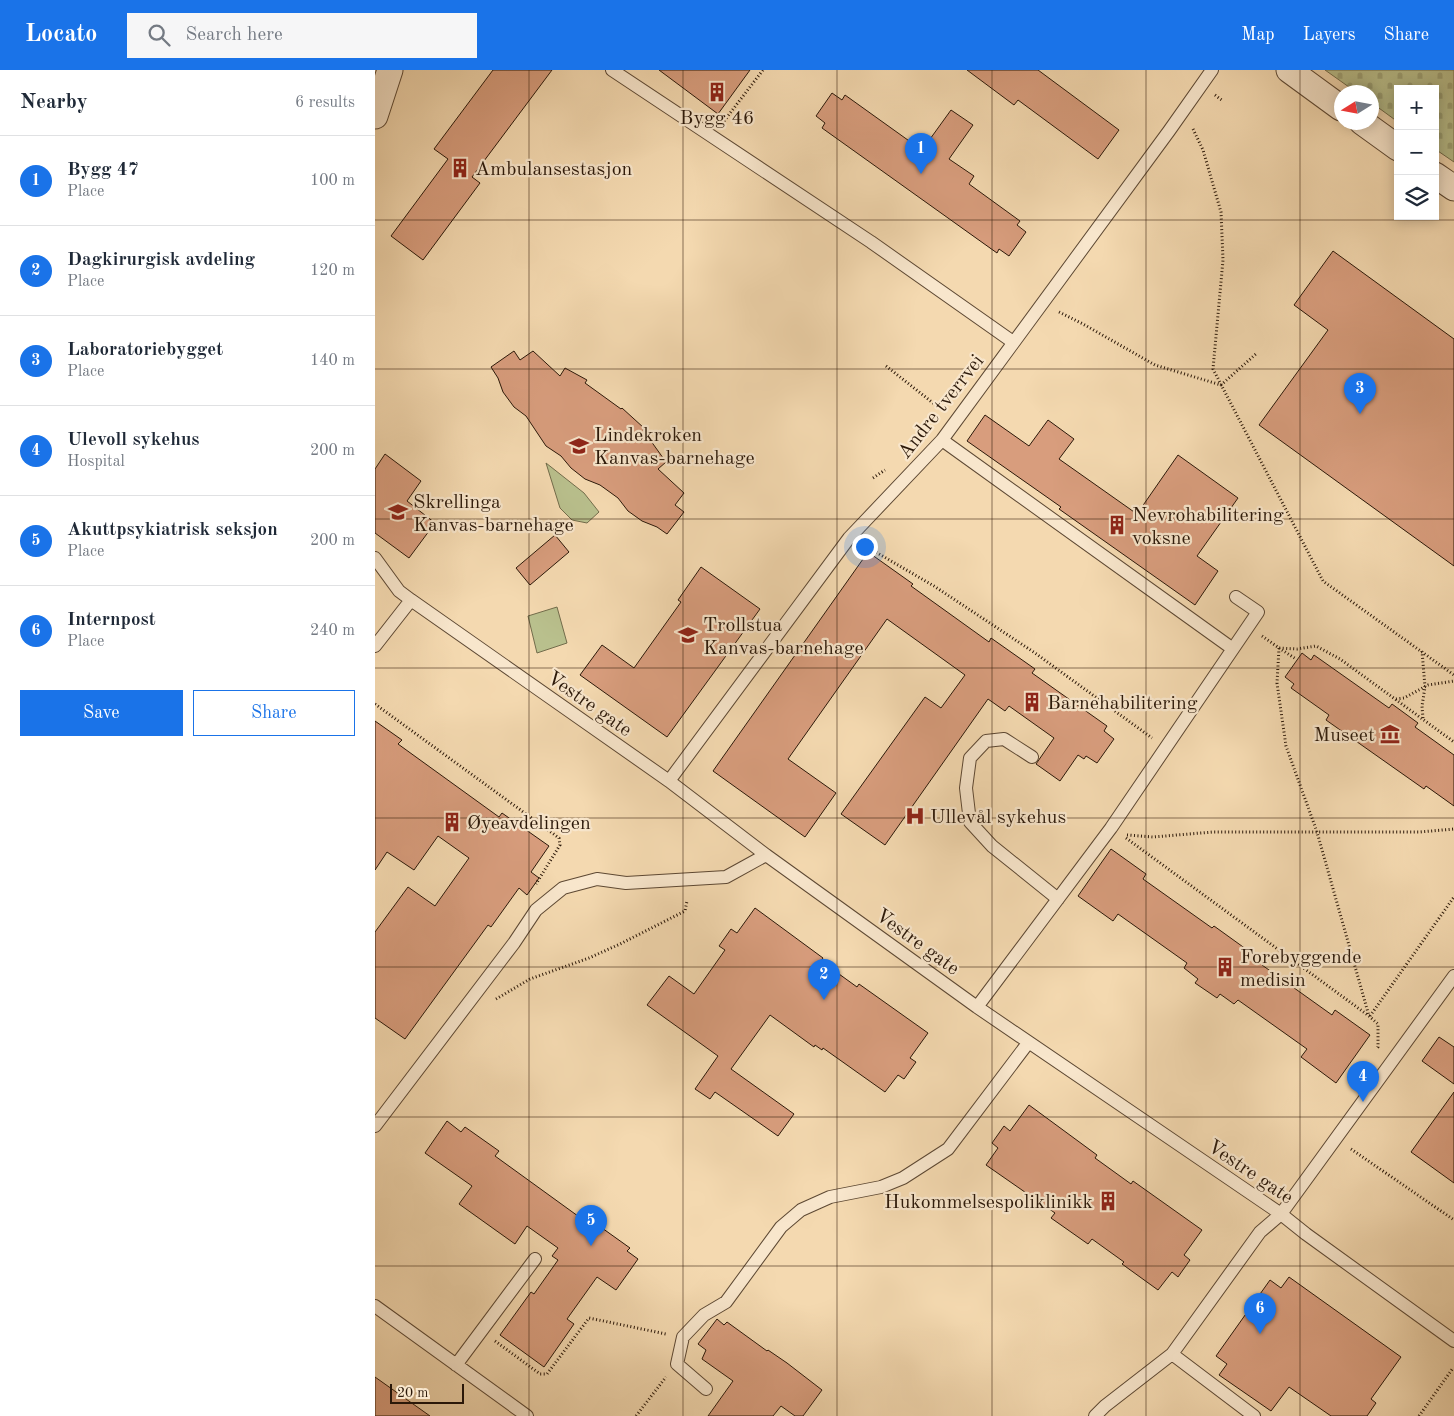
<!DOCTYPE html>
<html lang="en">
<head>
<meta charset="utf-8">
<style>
  :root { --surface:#fff; --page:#f6f6f7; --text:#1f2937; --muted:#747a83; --line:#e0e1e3; --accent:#1a73e8 }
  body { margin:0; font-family:"Old Standard TT",serif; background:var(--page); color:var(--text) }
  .controls { position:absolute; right:15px; top:15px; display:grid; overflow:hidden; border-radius:0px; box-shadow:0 2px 12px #0003 }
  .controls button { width:45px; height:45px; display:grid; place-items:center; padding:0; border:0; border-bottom:1px solid var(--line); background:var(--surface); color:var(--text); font:25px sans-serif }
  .compass { position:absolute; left:959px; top:15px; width:45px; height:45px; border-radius:50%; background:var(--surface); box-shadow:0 2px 12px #0003; rotate:259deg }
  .scale { position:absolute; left:15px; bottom:12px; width:74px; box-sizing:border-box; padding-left:5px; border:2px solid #2b1809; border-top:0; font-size:14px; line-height:18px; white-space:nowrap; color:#2b1809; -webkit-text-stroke:4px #f8e6cc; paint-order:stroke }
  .you { position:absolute; left:489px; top:476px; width:18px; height:18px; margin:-12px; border:4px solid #fff; border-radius:50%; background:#1a73e8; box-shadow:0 0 0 8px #1a73e833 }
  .badge { display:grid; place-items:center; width:32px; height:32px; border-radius:50%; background:var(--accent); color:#fff; font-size:16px; font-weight:700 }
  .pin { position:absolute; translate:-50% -41px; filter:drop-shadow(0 1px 2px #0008) }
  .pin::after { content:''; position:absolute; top:26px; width:18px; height:15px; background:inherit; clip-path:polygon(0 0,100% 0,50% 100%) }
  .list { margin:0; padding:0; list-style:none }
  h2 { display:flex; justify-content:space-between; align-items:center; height:65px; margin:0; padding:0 20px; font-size:21px }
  h2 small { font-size:16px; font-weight:400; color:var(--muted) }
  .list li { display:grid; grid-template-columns:32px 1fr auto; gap:15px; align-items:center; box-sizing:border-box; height:90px; padding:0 20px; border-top:1px solid var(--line) }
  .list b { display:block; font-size:19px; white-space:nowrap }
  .list p { margin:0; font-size:16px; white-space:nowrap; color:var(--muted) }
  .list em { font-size:16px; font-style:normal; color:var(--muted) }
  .actions { display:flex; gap:10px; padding:15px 20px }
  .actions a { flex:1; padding:11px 0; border:1px solid var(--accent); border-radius:0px; text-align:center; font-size:18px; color:var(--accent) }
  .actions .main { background:var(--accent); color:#fff }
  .icon { flex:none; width:28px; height:28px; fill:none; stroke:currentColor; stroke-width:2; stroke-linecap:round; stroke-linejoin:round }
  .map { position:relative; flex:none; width:1079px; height:1346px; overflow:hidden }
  header { display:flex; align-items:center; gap:30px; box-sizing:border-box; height:70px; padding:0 25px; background:var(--accent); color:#fff }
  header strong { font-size:24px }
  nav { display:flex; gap:28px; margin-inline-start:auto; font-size:18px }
  .search { width:350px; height:45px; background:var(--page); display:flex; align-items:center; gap:12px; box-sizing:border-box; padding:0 18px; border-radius:0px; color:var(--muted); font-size:19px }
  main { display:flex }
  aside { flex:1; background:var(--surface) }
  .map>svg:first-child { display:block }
  .green { fill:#b9c08d; stroke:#726c4b }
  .cemetery { fill:url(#cemetery-stones); stroke:#726c4b }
  .building { fill:#d89d7d; stroke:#2b1809 }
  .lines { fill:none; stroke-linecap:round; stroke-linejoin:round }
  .lane-casing { stroke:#5d4833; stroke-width:14 }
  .street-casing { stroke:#5d4833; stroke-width:27 }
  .path { stroke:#2b1809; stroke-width:3; stroke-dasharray:1 2.5; stroke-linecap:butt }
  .lane { stroke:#f8e6cc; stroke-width:12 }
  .street { stroke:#f8e6cc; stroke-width:25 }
  .grid { fill:none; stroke:#2b1809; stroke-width:1; stroke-opacity:0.55 }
  .labels { text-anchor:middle; stroke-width:4.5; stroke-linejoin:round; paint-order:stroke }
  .poi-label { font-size:20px; fill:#2b1809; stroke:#f8e6cc; text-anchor:start }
  .street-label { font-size:20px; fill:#2b1809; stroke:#f8e6cc }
</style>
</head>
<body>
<header>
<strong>Locato</strong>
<div class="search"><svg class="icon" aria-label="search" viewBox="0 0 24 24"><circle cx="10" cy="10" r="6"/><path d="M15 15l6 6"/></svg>Search here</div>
<nav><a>Map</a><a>Layers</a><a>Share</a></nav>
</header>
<main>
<aside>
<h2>Nearby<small>6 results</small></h2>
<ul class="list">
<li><span class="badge">1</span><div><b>Bygg 47</b><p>Place</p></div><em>100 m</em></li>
<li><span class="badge">2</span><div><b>Dagkirurgisk avdeling</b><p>Place</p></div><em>120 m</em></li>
<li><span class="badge">3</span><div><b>Laboratoriebygget</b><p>Place</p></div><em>140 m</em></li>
<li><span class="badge">4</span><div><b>Ulevoll sykehus</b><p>Hospital</p></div><em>200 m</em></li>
<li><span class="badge">5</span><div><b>Akuttpsykiatrisk seksjon</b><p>Place</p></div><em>200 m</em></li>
<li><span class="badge">6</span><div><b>Internpost</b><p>Place</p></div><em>240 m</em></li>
</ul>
<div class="actions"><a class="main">Save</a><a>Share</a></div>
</aside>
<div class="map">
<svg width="1079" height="1346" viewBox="0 0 1079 1346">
  <defs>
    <pattern id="cemetery-stones" width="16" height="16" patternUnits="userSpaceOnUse" patternTransform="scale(1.25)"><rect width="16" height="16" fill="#b9c08d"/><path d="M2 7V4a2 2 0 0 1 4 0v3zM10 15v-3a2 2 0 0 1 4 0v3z" fill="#9fa478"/></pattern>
  </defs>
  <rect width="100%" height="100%" fill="#f4d9b0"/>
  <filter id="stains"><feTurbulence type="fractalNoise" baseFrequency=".004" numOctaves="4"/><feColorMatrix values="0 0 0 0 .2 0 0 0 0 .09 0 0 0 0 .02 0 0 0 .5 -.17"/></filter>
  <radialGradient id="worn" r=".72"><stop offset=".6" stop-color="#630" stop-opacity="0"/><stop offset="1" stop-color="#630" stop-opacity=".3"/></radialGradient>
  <path class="green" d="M 171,393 L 209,423 L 224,442 L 212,453 L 197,450 L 185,438 Z
    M 182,537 L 192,573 L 162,583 L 153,546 Z"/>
  <path class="cemetery" d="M 950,0 L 1079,0 L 1079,92 L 1060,79 L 1060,19 L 1023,19 L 1023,52 L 997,33 L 996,22 L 981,22 Z"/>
  <path class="building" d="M 118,0 L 177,0 L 97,107 L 105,113 L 48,190 L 16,166 L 73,89 L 59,79 Z
    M 284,0 L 375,0 L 343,44 Z
    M 592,0 L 663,0 L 744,60 L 723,89 L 643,30 L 639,35 Z
    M 457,23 L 467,30 L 470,25 L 544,78 L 547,74 L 550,76 L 576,40 L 598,55 L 574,89 L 599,106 L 594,114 L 645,151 L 642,155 L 651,162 L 634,186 L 624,179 L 622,183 L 447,58 L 450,53 L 441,46 Z
    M 958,181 L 1079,269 L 1079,496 L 884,355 L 953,260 L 919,235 Z
    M 139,281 L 145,290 L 158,281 L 185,306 L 190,298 L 212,310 L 210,313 L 246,339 L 247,338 L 269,358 L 268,360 L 291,392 L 283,399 L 309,423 L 300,435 L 309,442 L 292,464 L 282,457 L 267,451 L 253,441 L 243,428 L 225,415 L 210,409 L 196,398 L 186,386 L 171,376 L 151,346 L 139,337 L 128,322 L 123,308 L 116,297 Z
    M 610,345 L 654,376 L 673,350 L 699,369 L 684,389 L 762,444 L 803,385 L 863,428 L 822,486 L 843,501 L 820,535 L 684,439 L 686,437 L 592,371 Z
    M 10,384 L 46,411 L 32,431 L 60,453 L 34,488 L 0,463 L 0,399 Z
    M 180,465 L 194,482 L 155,515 L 141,498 Z
    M 493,482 L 538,514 L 536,516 L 614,572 L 616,568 L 660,599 L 657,603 L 732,656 L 729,661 L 739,669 L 722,693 L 711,686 L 709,689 L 703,685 L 685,711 L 661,694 L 679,668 L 634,636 L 630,641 L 613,629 L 510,775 L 466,744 L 550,627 L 566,638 L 590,605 L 512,549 L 413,689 L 461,723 L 430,767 L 338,701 Z
    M 326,497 L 385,539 L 292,667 L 205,605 L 227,575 L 259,598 L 306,532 L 303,530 Z
    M 927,583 L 936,590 L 939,585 L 1014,638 L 1017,634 L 1043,653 L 1040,657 L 1079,685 L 1079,736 L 1051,716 L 1049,719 L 951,650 L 954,645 L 916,618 L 919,614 L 910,607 Z
    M 0,651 L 27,670 L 23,674 L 124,747 L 127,743 L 174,776 L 156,802 L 164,808 L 152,825 L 144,818 L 116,857 L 113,855 L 30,969 L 0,948 L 0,862 L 33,817 L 60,836 L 94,788 L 63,766 L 39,800 L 12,782 L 0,800 Z
    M 736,779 L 771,804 L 768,809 L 837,858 L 839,856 L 889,892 L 887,895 L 957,945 L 960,940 L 995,965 L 961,1013 L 926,987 L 932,979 L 863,930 L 859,934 L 845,924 L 842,928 L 820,913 L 823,909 L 809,898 L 812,893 L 743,844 L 738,851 L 703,826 Z
    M 380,838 L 448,888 L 446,891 L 482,917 L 484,914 L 553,963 L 535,988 L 541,992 L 529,1009 L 523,1005 L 510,1022 L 448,978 L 447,980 L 440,975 L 439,977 L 395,945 L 356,999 L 419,1044 L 403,1066 L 340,1022 L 335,1029 L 320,1019 L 343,986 L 272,935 L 294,906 L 319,924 L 350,880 L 344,876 L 356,859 L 362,863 Z
    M 1064,967 L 1079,977 L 1079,1014 L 1047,991 Z
    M 1079,1022 L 1079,1113 L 1036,1082 Z
    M 654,1035 L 722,1085 L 720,1088 L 756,1114 L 758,1111 L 827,1160 L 809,1185 L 815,1190 L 803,1207 L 797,1202 L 783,1220 L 747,1194 L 749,1192 L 717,1169 L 713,1174 L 676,1148 L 680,1143 L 611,1095 L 623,1078 L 617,1073 L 629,1056 L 635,1061 Z
    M 72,1051 L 86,1062 L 90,1057 L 124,1081 L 120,1086 L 225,1162 L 227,1158 L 255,1178 L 252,1181 L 263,1189 L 241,1220 L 222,1207 L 192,1249 L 199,1254 L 169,1297 L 125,1265 L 156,1222 L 159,1224 L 183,1190 L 177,1186 L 183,1178 L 152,1156 L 140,1174 L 84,1134 L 97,1116 L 50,1083 Z
    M 914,1207 L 1026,1287 L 996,1329 L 1001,1333 L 992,1346 L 956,1346 L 914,1317 L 896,1341 L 844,1305 L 852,1294 L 841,1286 L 895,1210 L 906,1218 Z
    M 342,1249 L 349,1255 L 352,1252 L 392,1281 L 393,1280 L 412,1293 L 447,1320 L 428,1346 L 420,1346 L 406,1336 L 398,1346 L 333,1346 L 358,1311 L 327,1289 L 331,1280 L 323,1274 Z
    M 0,1307 L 55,1346 L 0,1346 Z"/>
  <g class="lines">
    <defs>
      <path id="lane" d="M 237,0 L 496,172 L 638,272
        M 567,370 L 858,579
        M 0,488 L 24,521 L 36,530
        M 0,576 L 36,530 L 294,711 L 391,785 L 602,937 L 906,1144 L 931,1164 L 1079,1271
        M 657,687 L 629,669 L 611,671 L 595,688 L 591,718 L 595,752 L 617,776 L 683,829
        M 294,711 L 474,468 L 567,370 L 794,61 L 837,0
        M 602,937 L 736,758 L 883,542 L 861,527
        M 0,1056 L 139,873 L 161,840 L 188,818 L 222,809 L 251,813 L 351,807 L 391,785
        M 0,1236 L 152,1346
        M 797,1284 L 879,1346
        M 81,1295 L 160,1189
        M 331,1319 L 302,1294 L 308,1267 L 329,1245 L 351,1232 L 406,1157 L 426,1140 L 455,1127 L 506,1117 L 528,1108 L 573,1079 L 653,973
        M 720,1346 L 730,1336 L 797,1284 L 885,1162 L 906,1144 L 1079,906"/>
      <path id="street" d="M 914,0 L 966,38
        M 0,46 L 15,0
        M 987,52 L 1023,78
        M 1060,105 L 1079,118"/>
    </defs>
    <use href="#lane" class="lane-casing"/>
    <use href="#street" class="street-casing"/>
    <path class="path" d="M 840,25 L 848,31
      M 349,51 L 388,0
      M 818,59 L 828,80 L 846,142 L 848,190 L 838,299 L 948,511 L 1079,605
      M 684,242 L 708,254 L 780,295 L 846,315 L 882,283
      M 511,296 L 567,340
      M 498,408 L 510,400
      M 492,477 L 559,516 L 660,583 L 777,668
      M 887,566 L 904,578 L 922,579 L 941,576 L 965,589 L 1079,672
      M 904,578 L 902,613 L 911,676 L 942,762 L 994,946
      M 904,578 L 921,589
      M 1047,581 L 1050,617 L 1047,636 L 1048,649
      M 1021,629 L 1029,628 L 1053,615 L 1079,611
      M 0,634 L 184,768 L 185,775 L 161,814
      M 752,765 L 778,767 L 838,762 L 1045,762 L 1079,759
      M 751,768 L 994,946 L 1003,954 L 1003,977 L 1001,979
      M 121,929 L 155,909 L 214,888 L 245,874 L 310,841 L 312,831
      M 995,946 L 1079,827
      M 976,1079 L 1079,1150
      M 120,1271 L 165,1304 L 172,1304 L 214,1248 L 291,1264
      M 261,1346 L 291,1307
      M 1044,1346 L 1078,1298"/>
    <use href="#lane" class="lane"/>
    <use href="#street" class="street"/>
  </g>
  <path class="grid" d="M 154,0 L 154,1346M 308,0 L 308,1346M 462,0 L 462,1346M 617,0 L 617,1346M 771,0 L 771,1346M 925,0 L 925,1346M 0,150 L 1079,150M 0,299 L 1079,299M 0,449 L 1079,449M 0,598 L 1079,598M 0,748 L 1079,748M 0,897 L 1079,897M 0,1047 L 1079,1047M 0,1196 L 1079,1196"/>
  <defs>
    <symbol id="building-bare" viewBox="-9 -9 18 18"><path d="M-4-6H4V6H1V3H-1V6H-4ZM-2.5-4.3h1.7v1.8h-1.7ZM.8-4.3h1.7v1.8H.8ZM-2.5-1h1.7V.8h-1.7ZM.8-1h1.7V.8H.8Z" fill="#8f2418" stroke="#f8e6cc" stroke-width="2.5" paint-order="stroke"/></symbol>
    <symbol id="school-bare" viewBox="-9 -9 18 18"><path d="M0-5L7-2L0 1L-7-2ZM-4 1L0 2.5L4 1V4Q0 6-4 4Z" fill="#8f2418" stroke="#f8e6cc" stroke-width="2.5" paint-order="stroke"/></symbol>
    <symbol id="museum-bare" viewBox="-9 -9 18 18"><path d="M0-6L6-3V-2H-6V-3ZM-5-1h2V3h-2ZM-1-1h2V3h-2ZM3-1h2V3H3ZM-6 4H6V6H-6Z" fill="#8f2418" stroke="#f8e6cc" stroke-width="2.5" paint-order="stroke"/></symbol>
    <symbol id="hospital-bare" viewBox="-9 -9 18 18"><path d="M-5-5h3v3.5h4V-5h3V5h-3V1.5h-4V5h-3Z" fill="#8f2418" stroke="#f8e6cc" stroke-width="2.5" paint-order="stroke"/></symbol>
  </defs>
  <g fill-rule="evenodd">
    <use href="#building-bare" x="328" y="8" width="28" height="28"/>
    <use href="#building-bare" x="71" y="84" width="28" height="28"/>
    <use href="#school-bare" x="190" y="362" width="28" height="28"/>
    <use href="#school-bare" x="9" y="428" width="28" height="28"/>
    <use href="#building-bare" x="728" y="441" width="28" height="28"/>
    <use href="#school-bare" x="299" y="551" width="28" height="28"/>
    <use href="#building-bare" x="643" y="618" width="28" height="28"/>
    <use href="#museum-bare" x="1001" y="650" width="28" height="28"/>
    <use href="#hospital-bare" x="526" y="732" width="28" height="28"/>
    <use href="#building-bare" x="63" y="738" width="28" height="28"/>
    <use href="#building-bare" x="836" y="883" width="28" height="28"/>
    <use href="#building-bare" x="719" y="1117" width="28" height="28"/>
  </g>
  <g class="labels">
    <g class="poi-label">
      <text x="342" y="54" text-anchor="middle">Bygg 46</text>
      <text x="100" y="105">Ambulansestasjon</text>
      <text x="219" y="371">Lindekroken<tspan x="219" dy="23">Kanvas-barnehage</tspan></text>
      <text x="38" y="438">Skrellinga<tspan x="38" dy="23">Kanvas-barnehage</tspan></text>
      <text x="757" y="451">Nevrohabilitering<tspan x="757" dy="23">voksne</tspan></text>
      <text x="328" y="561">Trollstua<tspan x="328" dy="23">Kanvas-barnehage</tspan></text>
      <text x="672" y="639">Barnehabilitering</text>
      <text x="1000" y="671" text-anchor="end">Museet</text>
      <text x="555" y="753">Ullevål sykehus</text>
      <text x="92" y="759">Øyeavdelingen</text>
      <text x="865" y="893">Forebyggende<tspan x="865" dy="23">medisin</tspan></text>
      <text x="718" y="1138" text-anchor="end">Hukommelsespoliklinikk</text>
    </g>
    <g class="street-label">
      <text transform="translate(565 336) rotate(-52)" y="7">Andre tverrvei</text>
      <text transform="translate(215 633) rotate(35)" y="7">Vestre gate</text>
      <text transform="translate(543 871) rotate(36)" y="7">Vestre gate</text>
      <text transform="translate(876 1101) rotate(34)" y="7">Vestre gate</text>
    </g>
  </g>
  <rect width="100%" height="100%" filter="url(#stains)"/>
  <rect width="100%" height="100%" fill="url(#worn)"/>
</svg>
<div class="controls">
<button>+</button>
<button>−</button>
<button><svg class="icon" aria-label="layers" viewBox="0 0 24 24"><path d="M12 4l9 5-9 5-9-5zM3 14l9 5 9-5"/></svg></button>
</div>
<svg class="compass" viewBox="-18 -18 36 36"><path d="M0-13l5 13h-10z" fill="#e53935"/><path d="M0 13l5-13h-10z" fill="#747a83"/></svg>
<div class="scale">20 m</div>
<div class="you"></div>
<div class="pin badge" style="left:546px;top:104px">1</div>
<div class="pin badge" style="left:449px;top:930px">2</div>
<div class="pin badge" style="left:985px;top:344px">3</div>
<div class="pin badge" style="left:988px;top:1032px">4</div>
<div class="pin badge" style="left:216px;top:1176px">5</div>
<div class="pin badge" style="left:885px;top:1264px">6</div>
</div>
</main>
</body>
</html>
